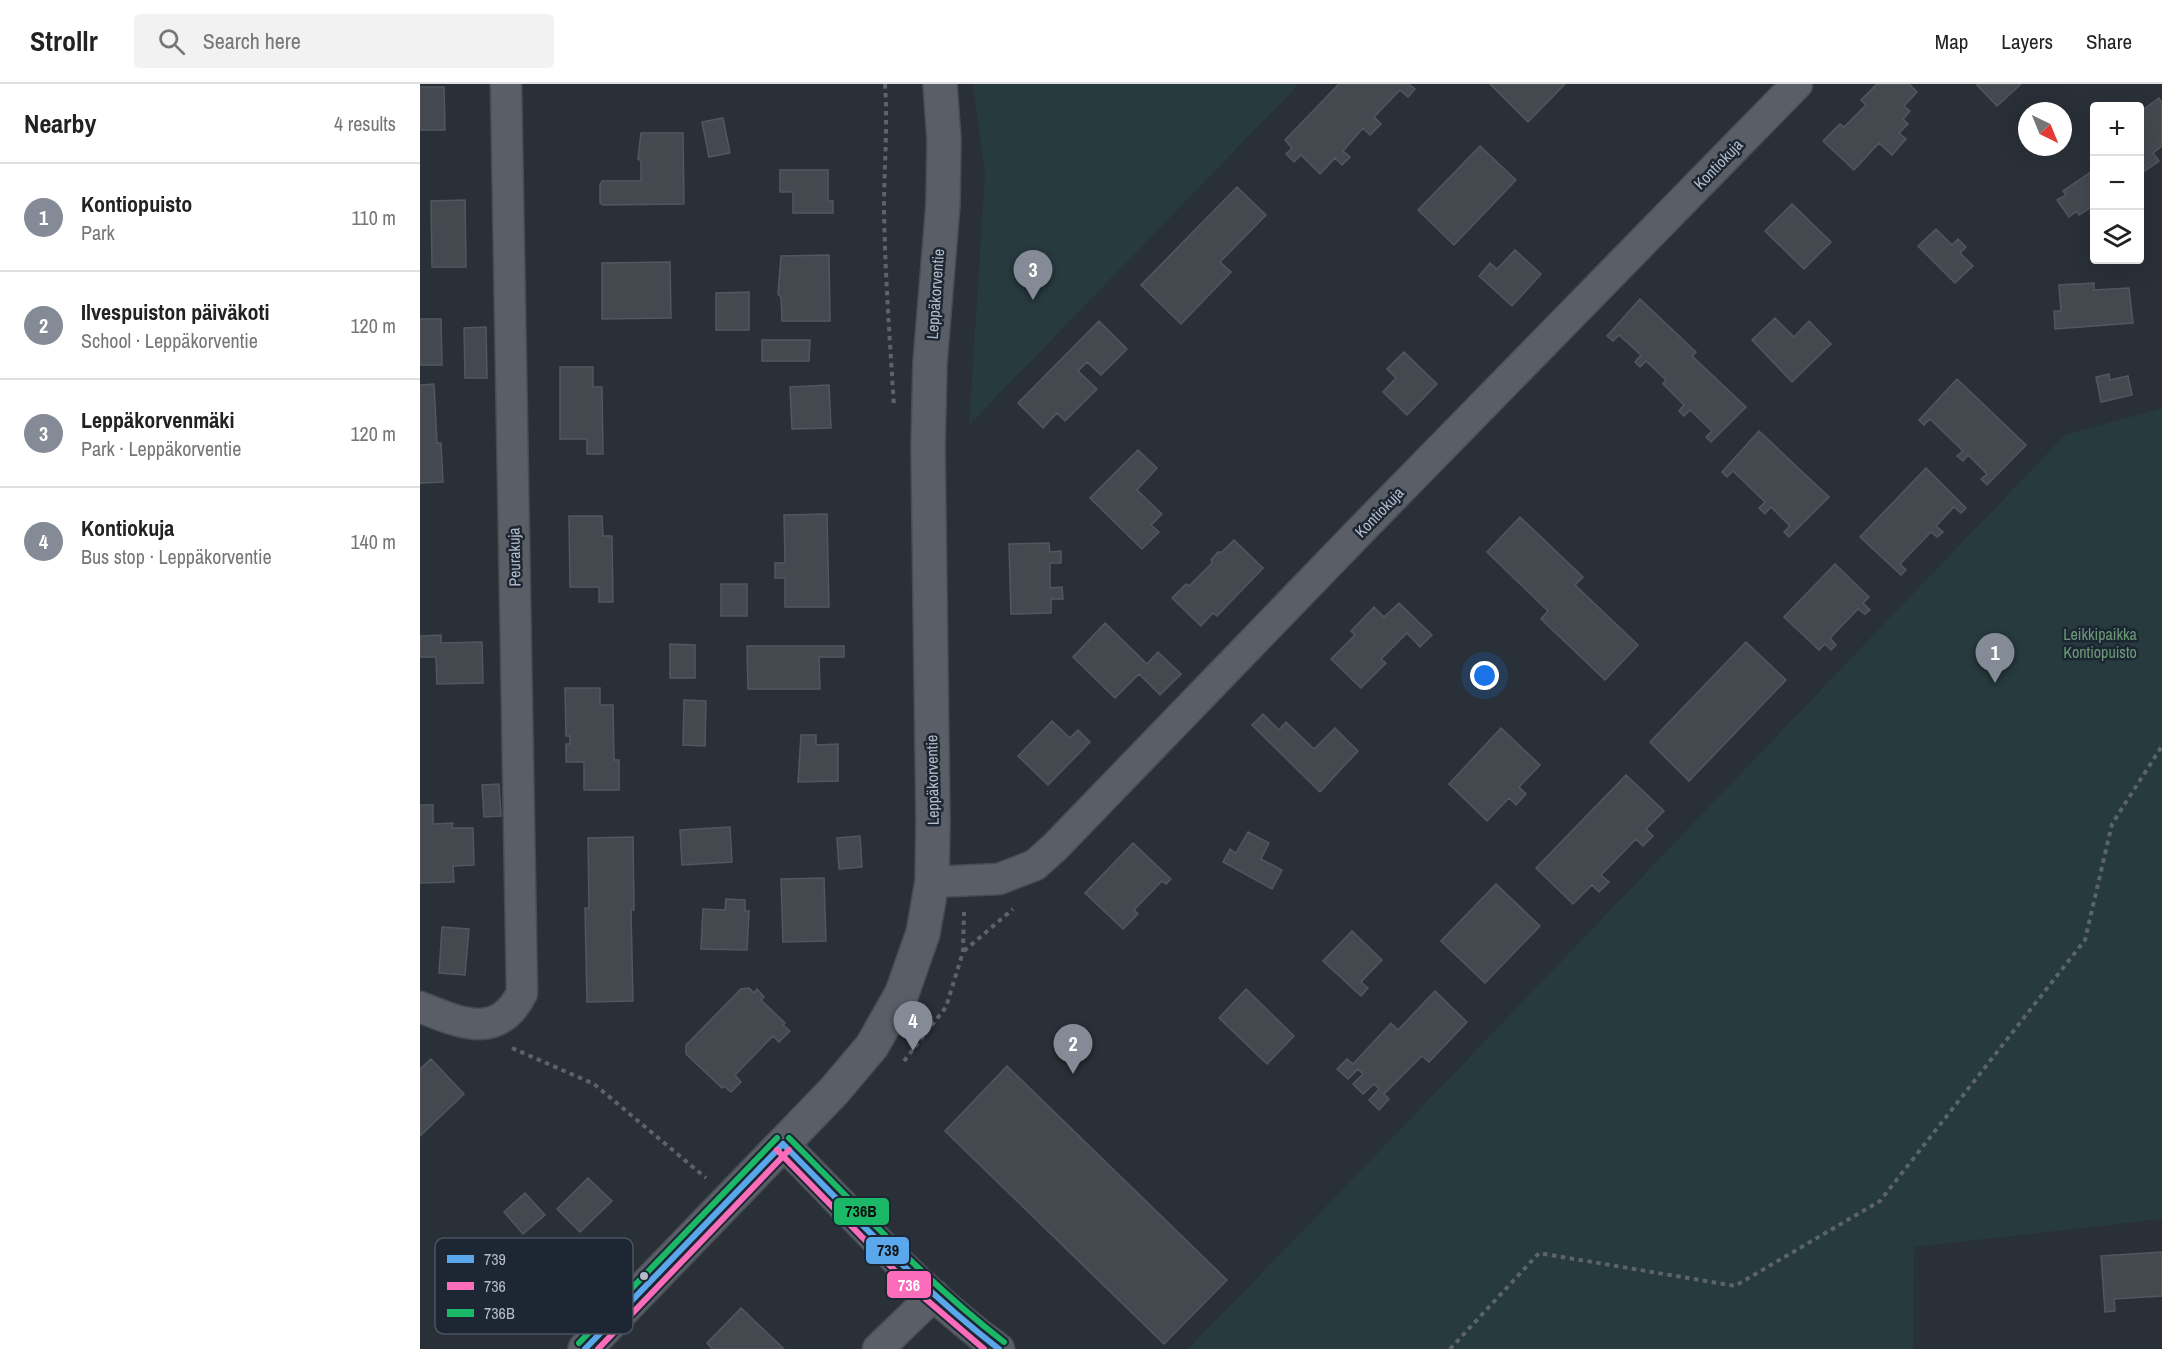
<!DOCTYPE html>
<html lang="en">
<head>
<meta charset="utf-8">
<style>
  :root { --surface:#fff; --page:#f2f2f2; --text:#222; --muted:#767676; --line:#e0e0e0; --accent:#848b96 }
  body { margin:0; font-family:"Archivo Narrow",sans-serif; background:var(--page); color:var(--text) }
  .controls { position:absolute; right:18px; top:18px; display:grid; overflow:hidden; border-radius:6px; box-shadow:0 6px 24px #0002 }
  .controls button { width:54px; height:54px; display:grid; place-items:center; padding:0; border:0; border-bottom:2px solid var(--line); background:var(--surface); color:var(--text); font:30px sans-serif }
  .compass { position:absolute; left:1598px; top:18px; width:54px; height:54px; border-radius:50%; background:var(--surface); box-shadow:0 6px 24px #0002; rotate:137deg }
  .you { position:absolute; left:1065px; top:592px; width:21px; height:21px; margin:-15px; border:4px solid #fff; border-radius:50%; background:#1a73e8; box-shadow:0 0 0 9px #1a73e833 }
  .badge { display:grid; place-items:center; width:39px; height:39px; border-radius:50%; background:var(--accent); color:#fff; font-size:20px; font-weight:700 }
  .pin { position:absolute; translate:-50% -50px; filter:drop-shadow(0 2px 3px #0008) }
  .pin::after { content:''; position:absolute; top:32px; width:21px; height:18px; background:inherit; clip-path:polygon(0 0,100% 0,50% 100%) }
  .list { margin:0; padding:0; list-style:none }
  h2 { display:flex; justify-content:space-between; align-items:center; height:78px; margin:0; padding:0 24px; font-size:26px }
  h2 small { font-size:20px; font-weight:400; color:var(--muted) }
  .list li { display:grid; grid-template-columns:39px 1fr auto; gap:18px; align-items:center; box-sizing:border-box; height:108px; padding:0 24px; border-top:2px solid var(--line) }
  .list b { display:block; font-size:22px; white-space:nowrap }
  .list p { margin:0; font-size:20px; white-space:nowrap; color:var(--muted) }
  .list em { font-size:20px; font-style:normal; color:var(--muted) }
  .icon { flex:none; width:33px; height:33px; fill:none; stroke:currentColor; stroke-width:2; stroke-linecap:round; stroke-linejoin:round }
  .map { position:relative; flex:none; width:1742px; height:1265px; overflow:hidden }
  header { display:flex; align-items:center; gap:36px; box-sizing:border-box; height:84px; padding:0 30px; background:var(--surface); border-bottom:2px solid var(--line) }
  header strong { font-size:28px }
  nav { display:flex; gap:33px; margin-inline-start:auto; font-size:21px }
  .search { width:420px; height:54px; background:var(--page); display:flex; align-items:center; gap:15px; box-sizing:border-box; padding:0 21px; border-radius:6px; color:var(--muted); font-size:22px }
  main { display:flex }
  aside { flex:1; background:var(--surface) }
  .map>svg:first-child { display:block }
  .green { fill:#273a3e }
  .building { fill:#444950; stroke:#52575f; stroke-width:1.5 }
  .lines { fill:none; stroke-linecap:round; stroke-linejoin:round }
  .minor-casing { stroke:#484c53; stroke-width:33 }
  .tertiary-casing { stroke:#484c53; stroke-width:36 }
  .path { stroke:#5d636a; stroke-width:4; stroke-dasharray:4.5 4.5; stroke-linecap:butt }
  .minor { stroke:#5a5e66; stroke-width:30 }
  .tertiary { stroke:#5a5e66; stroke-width:33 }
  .bus-1-casing { stroke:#1d2633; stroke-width:10 }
  .bus-2-casing { stroke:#1d2633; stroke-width:10 }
  .bus-3-casing { stroke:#1d2633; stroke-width:10 }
  .bus-1 { stroke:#5aa8eb; stroke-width:6 }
  .bus-2 { stroke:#fb6dba; stroke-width:6 }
  .bus-3 { stroke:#1ab867; stroke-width:6 }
  .bus-dot { fill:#b4bcc9; stroke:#1d2633; stroke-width:2 }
  .labels { text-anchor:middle; stroke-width:5; stroke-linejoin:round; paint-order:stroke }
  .street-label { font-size:16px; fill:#b4bcc9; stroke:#1d2633 }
  .park-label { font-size:16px; fill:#6b9a76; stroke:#1d2633 }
  .key { fill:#1d2633; stroke:#4a5360; stroke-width:1.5 }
  .key-label { font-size:16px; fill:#b4bcc9 }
  .line-badge { stroke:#1d2633; stroke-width:2 }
  .badge-label { font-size:16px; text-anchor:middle; font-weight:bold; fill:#fff }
  .pale-badge-label { font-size:16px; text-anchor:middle; font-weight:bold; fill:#111 }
</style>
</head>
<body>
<header>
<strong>Strollr</strong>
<div class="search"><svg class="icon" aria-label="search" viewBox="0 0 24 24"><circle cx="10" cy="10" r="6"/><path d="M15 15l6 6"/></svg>Search here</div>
<nav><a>Map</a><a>Layers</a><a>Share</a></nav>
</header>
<main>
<aside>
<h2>Nearby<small>4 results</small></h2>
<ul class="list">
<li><span class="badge">1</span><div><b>Kontiopuisto</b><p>Park</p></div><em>110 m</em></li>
<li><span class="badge">2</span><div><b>Ilvespuiston päiväkoti</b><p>School · Leppäkorventie</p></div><em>120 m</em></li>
<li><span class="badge">3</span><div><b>Leppäkorvenmäki</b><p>Park · Leppäkorventie</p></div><em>120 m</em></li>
<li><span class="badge">4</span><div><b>Kontiokuja</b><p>Bus stop · Leppäkorventie</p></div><em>140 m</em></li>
</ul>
</aside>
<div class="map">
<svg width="1742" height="1265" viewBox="0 0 1742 1265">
  <rect width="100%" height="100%" fill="#2a3038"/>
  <path class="green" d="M 553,0 L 879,0 L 549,341 L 565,91 Z
    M 1742,324 L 1742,1135 L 1494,1163 L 1493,1265 L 768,1265 L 930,1098 L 1645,351 Z"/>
  <path class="building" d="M 919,0 L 989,0 L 995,5 L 988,13 L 980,6 L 954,33 L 961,40 L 950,51 L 943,44 L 923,67 L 930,73 L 922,81 L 915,74 L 900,90 L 881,71 L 874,78 L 866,70 L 872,64 L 865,56 Z
    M 1070,0 L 1145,0 L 1108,38 Z
    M 1457,0 L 1489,0 L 1497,8 L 1484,22 L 1490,27 L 1483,35 L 1488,40 L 1479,49 L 1486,55 L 1472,71 L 1459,59 L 1434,86 L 1403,57 L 1420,40 L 1424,43 L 1446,21 L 1441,16 Z
    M 1556,0 L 1601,0 L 1577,22 Z
    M 0,3 L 24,3 L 25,46 L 0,46 Z
    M 1739,14 L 1742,19 L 1742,62 L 1733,69 L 1739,77 L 1720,90 L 1720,28 Z
    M 303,34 L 310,69 L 289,73 L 282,38 Z
    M 221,49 L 263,49 L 264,120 L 183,121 L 180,119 L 180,101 L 182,97 L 221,97 L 221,77 L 218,75 Z
    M 1060,62 L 1096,96 L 1034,161 L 998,126 Z
    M 360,86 L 408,86 L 408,117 L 413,117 L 413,129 L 373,129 L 373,108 L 360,108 Z
    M 1674,86 L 1674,121 L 1659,131 L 1657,127 L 1649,133 L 1637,116 L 1646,111 L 1643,107 Z
    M 817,103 L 846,131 L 800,178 L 811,188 L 761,240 L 721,201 Z
    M 45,116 L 46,183 L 12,183 L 11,117 Z
    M 1372,120 L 1411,158 L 1384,185 L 1345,147 Z
    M 1516,145 L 1532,161 L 1538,155 L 1546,163 L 1540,169 L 1553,182 L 1535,199 L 1498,162 Z
    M 1095,166 L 1121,190 L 1092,222 L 1059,192 L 1070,179 L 1077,185 Z
    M 409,171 L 410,237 L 362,237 L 361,213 L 358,210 L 361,172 Z
    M 250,178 L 251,234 L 182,235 L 182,179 Z
    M 1674,199 L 1674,206 L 1709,204 L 1713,239 L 1635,245 L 1634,227 L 1641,227 L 1639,201 Z
    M 329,208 L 329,246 L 296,246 L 296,209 Z
    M 1220,215 L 1276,268 L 1272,272 L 1326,323 L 1291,358 L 1286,353 L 1292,347 L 1270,326 L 1264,332 L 1259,327 L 1264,321 L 1243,300 L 1246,296 L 1226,277 L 1220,283 L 1215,278 L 1221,271 L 1199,251 L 1193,257 L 1187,252 Z
    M 1355,234 L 1374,253 L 1389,237 L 1411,260 L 1372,298 L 1332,256 Z
    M 0,235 L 21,235 L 22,281 L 0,281 Z
    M 679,237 L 707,265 L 681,291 L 667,278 L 658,287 L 677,305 L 645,337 L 637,329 L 623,344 L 598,319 Z
    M 66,243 L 67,294 L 45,294 L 44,244 Z
    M 342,256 L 390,256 L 389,277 L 342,277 Z
    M 984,268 L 1017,300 L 987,331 L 963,308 L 976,294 L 967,285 Z
    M 140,283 L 173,283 L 173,303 L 182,303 L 183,370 L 167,370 L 167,355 L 140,355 Z
    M 1689,290 L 1690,296 L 1708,292 L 1712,311 L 1681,318 L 1676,293 Z
    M 1537,295 L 1606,361 L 1567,401 L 1561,395 L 1567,390 L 1548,371 L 1543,377 L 1537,372 L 1543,367 L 1510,335 L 1504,341 L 1499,336 Z
    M 14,300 L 17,359 L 21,359 L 23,398 L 0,399 L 0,301 Z
    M 409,301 L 411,344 L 372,345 L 370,303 Z
    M 1339,347 L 1409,413 L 1369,453 L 1364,448 L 1370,442 L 1351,423 L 1345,430 L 1339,424 L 1345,418 L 1313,387 L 1307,393 L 1302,388 Z
    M 718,366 L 737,384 L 717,406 L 742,430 L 731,441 L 739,448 L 722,465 L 670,414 Z
    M 1506,384 L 1546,424 L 1541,429 L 1534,423 L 1516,442 L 1523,448 L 1517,453 L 1511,448 L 1480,480 L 1486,486 L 1481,491 L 1440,453 Z
    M 407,430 L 409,523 L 365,523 L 365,494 L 355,494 L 355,479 L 365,479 L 364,431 Z
    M 149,432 L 182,432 L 183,452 L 192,452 L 193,518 L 179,518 L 179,503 L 150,503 Z
    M 1100,433 L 1163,493 L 1155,501 L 1218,561 L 1185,596 L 1121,535 L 1128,527 L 1067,468 Z
    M 814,456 L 843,484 L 797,532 L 793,529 L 781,542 L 752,514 L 766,500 L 769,502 L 792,479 L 791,476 L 798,468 L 802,468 Z
    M 629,459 L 630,468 L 641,467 L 641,479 L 630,479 L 630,504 L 642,503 L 643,515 L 631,515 L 631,529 L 591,530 L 589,460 Z
    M 1415,480 L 1449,513 L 1443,519 L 1450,526 L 1445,530 L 1438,525 L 1410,554 L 1416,561 L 1411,566 L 1405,560 L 1399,566 L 1364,533 Z
    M 301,500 L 327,500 L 327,532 L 301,532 Z
    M 979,519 L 1012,551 L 1000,563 L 987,549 L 961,575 L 966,579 L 941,604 L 911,575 L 935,551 L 931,547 L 954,523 L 964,533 Z
    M 685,539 L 727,580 L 738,568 L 761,590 L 740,611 L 719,590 L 695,614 L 653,573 Z
    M 21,551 L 21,559 L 62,558 L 63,599 L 17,600 L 16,573 L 0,573 L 0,552 Z
    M 1326,558 L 1366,596 L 1269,697 L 1230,658 Z
    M 250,560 L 275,561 L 275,594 L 250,594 Z
    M 327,562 L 424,562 L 424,573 L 399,573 L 400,605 L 328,605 Z
    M 145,604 L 180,604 L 180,621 L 193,621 L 194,676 L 199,676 L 199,706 L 164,706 L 164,678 L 146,678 L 146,660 L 150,660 L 150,652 L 146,652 Z
    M 264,616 L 286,617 L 285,662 L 263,661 Z
    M 843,630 L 859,646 L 866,638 L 894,665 L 915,644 L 938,667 L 900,708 L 832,641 Z
    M 632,637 L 650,654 L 658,646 L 670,658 L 628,701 L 598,672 Z
    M 1081,644 L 1120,681 L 1099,703 L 1106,710 L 1096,721 L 1089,714 L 1067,737 L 1029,700 Z
    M 381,651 L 396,651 L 396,661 L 418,660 L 418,697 L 378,698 Z
    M 1206,691 L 1244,727 L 1226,745 L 1233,752 L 1223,762 L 1216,755 L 1181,791 L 1189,798 L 1179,808 L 1172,801 L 1153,820 L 1116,784 Z
    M 79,700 L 81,732 L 64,733 L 62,701 Z
    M 0,721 L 13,721 L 13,740 L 33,739 L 32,744 L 53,744 L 54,781 L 33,782 L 34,798 L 0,799 Z
    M 310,743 L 312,778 L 262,781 L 260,746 Z
    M 828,748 L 849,759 L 841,775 L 862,786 L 852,805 L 803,778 L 810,765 L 816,769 Z
    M 440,752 L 442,783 L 419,785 L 417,754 Z
    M 213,753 L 214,826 L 211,826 L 213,917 L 167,918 L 165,824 L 169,824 L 168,754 Z
    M 713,759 L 751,795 L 746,800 L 742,797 L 714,826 L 718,830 L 703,845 L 665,809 Z
    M 404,794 L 406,857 L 363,858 L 361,795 Z
    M 1076,800 L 1120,842 L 1065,899 L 1021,857 Z
    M 306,815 L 325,816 L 325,827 L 329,827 L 327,866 L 281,865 L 283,825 L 305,826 Z
    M 22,843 L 49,845 L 45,891 L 19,889 Z
    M 932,847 L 962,876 L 941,898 L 948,904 L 941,912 L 903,877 Z
    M 329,904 L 334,909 L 337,905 L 344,913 L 341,916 L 365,939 L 363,941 L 370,947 L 359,958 L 353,952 L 315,991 L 321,998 L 311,1008 L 304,1002 L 302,1004 L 266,970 L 266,961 L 321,905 Z
    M 826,905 L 874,952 L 847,980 L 799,934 Z
    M 1015,907 L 1047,938 L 1009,978 L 1002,972 L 964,1010 L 969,1015 L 959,1026 L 949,1016 L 959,1005 L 954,1000 L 943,1010 L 933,1000 L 943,990 L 938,985 L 928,995 L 917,985 L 927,975 L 933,980 L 971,939 L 978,946 Z
    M 11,975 L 44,1010 L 0,1052 L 0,985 Z
    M 587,982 L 807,1196 L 744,1260 L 525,1047 Z
    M 168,1094 L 192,1117 L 160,1148 L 137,1125 Z
    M 105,1109 L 125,1131 L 103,1150 L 84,1128 Z
    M 1742,1168 L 1742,1212 L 1694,1215 L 1695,1227 L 1685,1228 L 1681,1172 Z
    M 321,1224 L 364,1265 L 292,1265 L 287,1259 Z"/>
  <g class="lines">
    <defs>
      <path id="minor" d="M 512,798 L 579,795 L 615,781 L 635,763 L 942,445 L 1377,0
        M 0,923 C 40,939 78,957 102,909 L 86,0
        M 363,1060 C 433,1129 498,1207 579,1265
        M 458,1265 L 514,1211"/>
      <path id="tertiary" d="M 165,1265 L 414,1007 L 452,962 L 482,909 L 503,849 L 512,798 L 513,738 L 508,363 L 510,279 L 523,120 L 524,56 L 520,0"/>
    </defs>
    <use href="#minor" class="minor-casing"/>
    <use href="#tertiary" class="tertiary-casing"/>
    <path class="path" d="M 465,0 C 468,42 464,83 464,125 C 465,191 470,257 474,323
      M 544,867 L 593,825
      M 92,964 L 174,1000 L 286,1094
      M 484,977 L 526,923 L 543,868 L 544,828
      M 1030,1265 L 1119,1169 L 1315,1202 L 1460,1117 L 1665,856 L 1692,740 L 1742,662"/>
    <use href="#minor" class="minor"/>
    <use href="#tertiary" class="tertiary"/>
    <defs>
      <path id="bus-1" d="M 363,1060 C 433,1131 500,1204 579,1265
        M 165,1265 L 363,1060"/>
      <path id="bus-2" d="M 357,1066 L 487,1199 L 564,1265
        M 178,1265 L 369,1066"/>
      <path id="bus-3" d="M 369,1054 C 439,1124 505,1197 584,1258
        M 159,1259 L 357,1054"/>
    </defs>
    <use href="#bus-1" class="bus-1-casing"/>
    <use href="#bus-2" class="bus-2-casing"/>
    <use href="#bus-3" class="bus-3-casing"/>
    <use href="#bus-1" class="bus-1"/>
    <use href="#bus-2" class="bus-2"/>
    <use href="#bus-3" class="bus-3"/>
  </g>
  <circle class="bus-dot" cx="224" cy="1192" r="5"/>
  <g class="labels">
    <g class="street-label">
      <text transform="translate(1298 80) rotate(-46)" y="6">Kontiokuja</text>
      <text transform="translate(515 210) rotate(-86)" y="6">Leppäkorventie</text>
      <text transform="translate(959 428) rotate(-46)" y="6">Kontiokuja</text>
      <text transform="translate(94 473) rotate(-91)" y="6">Peurakuja</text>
      <text transform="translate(512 696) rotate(-91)" y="6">Leppäkorventie</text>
    </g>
    <g class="park-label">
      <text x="1680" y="556">Leikkipaikka<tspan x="1680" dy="18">Kontiopuisto</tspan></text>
    </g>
  </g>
  <rect x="15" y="1154" width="198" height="96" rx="9" class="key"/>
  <rect x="27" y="1171" width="27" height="8" fill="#5aa8eb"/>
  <rect x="27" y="1198" width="27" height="8" fill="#fb6dba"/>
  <rect x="27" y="1225" width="27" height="8" fill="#1ab867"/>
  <g class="key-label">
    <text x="64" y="1181">739</text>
    <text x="64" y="1208">736</text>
    <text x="64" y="1235">736B</text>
  </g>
  <g class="line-badge">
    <rect x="413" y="1113" width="57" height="29" rx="6" fill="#1ab867"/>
    <rect x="445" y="1152" width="45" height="29" rx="6" fill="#5aa8eb"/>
    <rect x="466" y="1186" width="46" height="29" rx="6" fill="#fb6dba"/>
  </g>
  <g class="badge-label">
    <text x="489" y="1207">736</text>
  </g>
  <g class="pale-badge-label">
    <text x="441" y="1133">736B</text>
    <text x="468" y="1172">739</text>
  </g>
</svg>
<div class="controls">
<button>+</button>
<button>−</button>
<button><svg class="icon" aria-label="layers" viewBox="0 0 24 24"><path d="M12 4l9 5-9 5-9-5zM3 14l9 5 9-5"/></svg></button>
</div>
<svg class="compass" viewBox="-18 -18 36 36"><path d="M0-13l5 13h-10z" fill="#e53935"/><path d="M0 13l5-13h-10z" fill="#767676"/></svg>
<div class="you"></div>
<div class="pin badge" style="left:1575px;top:599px">1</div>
<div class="pin badge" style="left:653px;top:990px">2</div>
<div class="pin badge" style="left:613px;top:216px">3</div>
<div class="pin badge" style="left:493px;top:967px">4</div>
</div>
</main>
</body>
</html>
